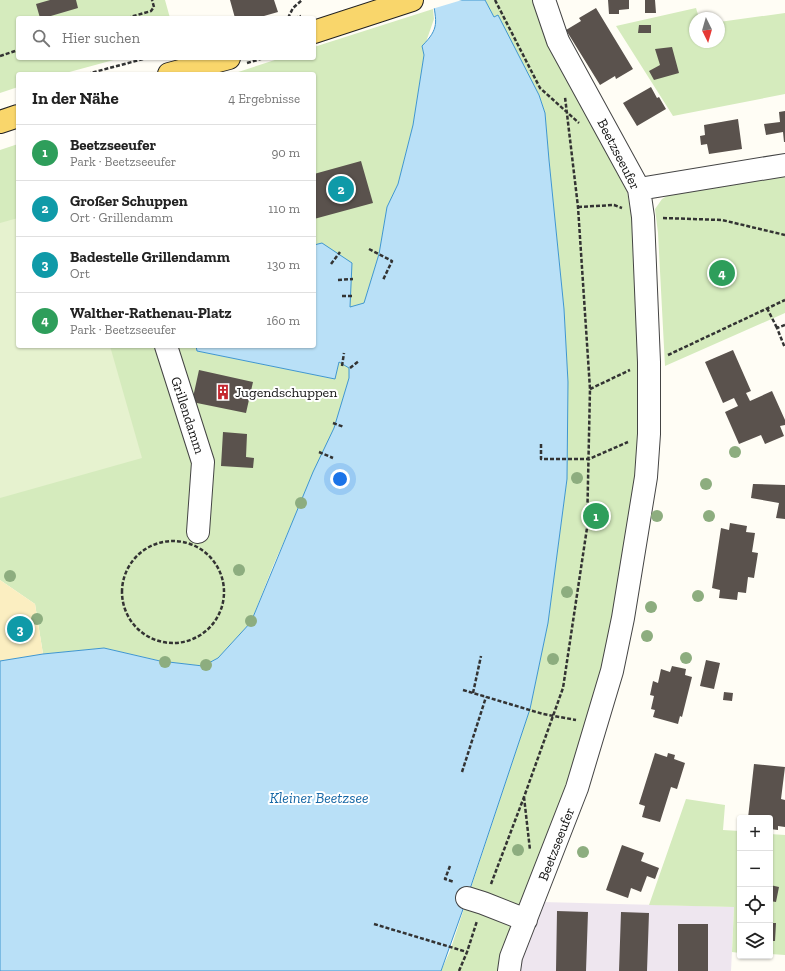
<!DOCTYPE html>
<html lang="de">
<head>
<meta charset="utf-8">
<style>
  :root { --surface:#fff; --page:#f6f6f6; --text:#222; --muted:#767676; --line:#e0e0e0; --accent:#1a73e8 }
  body { margin:0; font-family:"Zilla Slab",serif; background:var(--page); color:var(--text) }
  .controls { position:absolute; right:12px; bottom:12px; display:grid; overflow:hidden; border-radius:4px; box-shadow:0 1px 3px #0004 }
  .controls button { width:36px; height:36px; display:grid; place-items:center; padding:0; border:0; border-bottom:1px solid var(--line); background:var(--surface); color:var(--text); font:20px sans-serif }
  .compass { position:absolute; left:689px; top:12px; width:36px; height:36px; border-radius:50%; background:var(--surface); box-shadow:0 1px 3px #0004; rotate:175deg }
  .you { position:absolute; left:340px; top:479px; width:14px; height:14px; margin:-10px; border:3px solid #fff; border-radius:50%; background:#1a73e8; box-shadow:0 0 0 6px #1a73e833 }
  .badge { display:grid; place-items:center; width:26px; height:26px; border-radius:50%; background:var(--accent); color:#fff; font-size:13px; font-weight:700 }
  .pin { position:absolute; translate:-50% -50%; border:2px solid #fff; box-shadow:0 1px 4px #0006 }
  .list { margin:0; padding:0; list-style:none }
  h2 { display:flex; justify-content:space-between; align-items:center; height:52px; margin:0; padding:0 16px; font-size:17px }
  h2 small { font-size:13px; font-weight:400; color:var(--muted) }
  .list li { display:grid; grid-template-columns:26px 1fr auto; gap:12px; align-items:center; box-sizing:border-box; height:56px; padding:0 16px; border-top:1px solid var(--line) }
  .list b { display:block; font-size:15px; white-space:nowrap }
  .list p { margin:0; font-size:13px; white-space:nowrap; color:var(--muted) }
  .list em { font-size:13px; font-style:normal; color:var(--muted) }
  .icon { flex:none; width:22px; height:22px; fill:none; stroke:currentColor; stroke-width:2; stroke-linecap:round; stroke-linejoin:round }
  .map { position:relative; flex:none; width:785px; height:971px; overflow:hidden }
  .search { position:absolute; background:var(--surface); box-shadow:0 1px 3px #0004; left:16px; top:16px; width:300px; height:44px; display:flex; align-items:center; gap:10px; box-sizing:border-box; padding:0 14px; border-radius:4px; color:var(--muted); font-size:15px }
  .panel { position:absolute; background:var(--surface); box-shadow:0 1px 3px #0004; left:16px; top:72px; width:300px; height:276px; border-radius:4px }
  .map>svg:first-child { display:block }
  .industrial { fill:#eee6ef }
  .green { fill:#d5ebbd }
  .sand { fill:#fbeec1 }
  .pitch { fill:#e6f2cf }
  .water { fill:#b9e0f7; stroke:#3f96cf }
  .pier { fill:#fffdf5 }
  .building { fill:#5a524d }
  .lines { fill:none; stroke-linecap:round; stroke-linejoin:round }
  .minor-casing { stroke:#444; stroke-width:24 }
  .major-casing { stroke:#222; stroke-width:24 }
  .path { stroke:#333; stroke-width:2.5; stroke-dasharray:4 2; stroke-linecap:butt }
  .minor { stroke:#fff; stroke-width:22 }
  .major { stroke:#f9d66b; stroke-width:22 }
  .tree { fill:#8dad7f }
  .labels { text-anchor:middle; stroke-width:4; stroke-linejoin:round; paint-order:stroke }
  .street-label { font-size:14px; fill:#111; stroke:#fff }
  .poi-label { font-size:14px; fill:#111; stroke:#fff; text-anchor:start }
  .water-label { font-size:15px; font-style:italic; fill:#1768a6; stroke:#fff }
</style>
</head>
<body>
<div class="map">
<svg width="785" height="971" viewBox="0 0 785 971">
  <rect width="100%" height="100%" fill="#fffdf5"/>
  <path class="industrial" d="M 542,902 L 734,907 L 731,971 L 515,971 Z"/>
  <path class="green" d="M 0,0 L 165,0 L 170,18 L 18,18 L 18,58 L 121,58 L 62,74 L 18,74 L 18,87 L 0,93 Z
    M 485,0 L 535,0 L 619,167 L 627,191 L 632,219 L 640,414 L 635,476 L 625,553 L 603,671 L 568,784 L 499,971 L 441,971 L 450,951 L 530,709 L 548,623 L 567,479 L 568,382 L 564,309 L 549,160 L 545,113 L 539,95 L 498,16 L 494,17 Z
    M 696,8 L 699,18 L 695,18 L 695,42 L 719,42 L 719,22 L 785,13 L 785,94 L 673,116 L 616,26 Z
    M 433,9 L 434,19 L 426,42 L 422,46 L 424,55 L 413,125 L 398,184 L 387,207 L 379,254 L 364,303 L 350,308 L 322,243 L 314,245 L 314,74 L 232,74 L 281,58 L 314,58 L 314,47 Z
    M 18,144 L 18,346 L 196,346 L 197,351 L 335,379 L 339,362 L 350,368 L 349,378 L 334,428 L 273,566 L 251,622 L 218,658 L 203,666 L 161,661 L 104,648 L 43,654 L 35,604 L 0,580 L 0,150 Z
    M 785,173 L 785,313 L 665,366 L 658,233 L 655,209 L 662,199 L 675,191 Z
    M 686,799 L 725,805 L 723,830 L 740,831 L 740,953 L 732,952 L 734,907 L 649,905 Z
    M 770,834 L 785,835 L 785,955 L 770,954 Z"/>
  <path class="sand" d="M 0,580 L 35,604 L 43,654 L 0,661 Z"/>
  <path class="pitch" d="M 18,218 L 18,346 L 110,346 L 142,458 L 0,498 L 0,223 Z"/>
  <path class="water" d="M 433,0 L 485,0 L 494,17 L 498,15 L 539,95 L 545,113 L 549,160 L 564,309 L 568,382 L 567,479 L 548,623 L 530,709 L 467,898 L 441,971 L 0,971 L 0,661 L 43,654 L 104,648 L 160,661 L 203,666 L 218,658 L 251,622 L 313,472 L 334,428 L 349,378 L 349,368 L 339,362 L 335,379 L 197,351 L 196,346 L 314,346 L 314,245 L 322,243 L 352,263 L 350,307 L 364,303 L 379,254 L 387,207 L 398,184 L 413,125 L 424,55 L 422,46 C 440,28 436,22 433,0 Z"/>
  <path class="pier" d="M 431,0 L 462,0 L 432,9 Z"/>
  <path class="building" d="M 50,0 L 76,0 L 78,8 L 44,18 L 40,18 L 36,4 Z
    M 230,0 L 274,0 L 278,12 L 257,18 L 235,18 Z
    M 608,0 L 629,0 L 629,9 L 619,10 L 619,14 L 609,14 Z
    M 645,0 L 655,0 L 656,13 L 645,13 Z
    M 596,8 L 633,69 L 616,79 L 615,76 L 600,85 L 566,30 L 581,21 L 579,18 Z
    M 639,25 L 651,25 L 651,33 L 638,33 Z
    M 672,47 L 679,73 L 654,80 L 649,71 L 660,65 L 655,49 Z
    M 651,87 L 657,98 L 659,97 L 666,109 L 637,126 L 623,103 Z
    M 785,111 L 785,142 L 784,142 L 783,132 L 766,135 L 764,124 L 780,122 L 779,112 Z
    M 738,119 L 742,149 L 709,154 L 707,144 L 701,145 L 700,136 L 705,135 L 704,125 Z
    M 361,161 L 373,203 L 314,219 L 314,174 Z
    M 733,350 L 751,391 L 746,393 L 750,401 L 772,391 L 785,420 L 785,425 L 780,426 L 784,436 L 765,444 L 761,435 L 739,444 L 725,412 L 738,406 L 734,398 L 723,403 L 705,362 Z
    M 199,370 L 253,382 L 246,413 L 192,402 Z
    M 223,432 L 247,434 L 246,457 L 254,458 L 253,468 L 221,466 Z
    M 753,484 L 785,485 L 785,519 L 776,518 L 779,503 L 751,498 Z
    M 730,523 L 747,526 L 746,532 L 755,533 L 752,552 L 758,553 L 754,578 L 748,577 L 746,593 L 738,592 L 737,600 L 719,598 L 720,590 L 712,588 L 721,528 L 729,530 Z
    M 706,660 L 720,663 L 714,689 L 700,686 Z
    M 672,666 L 686,669 L 685,675 L 692,677 L 682,717 L 680,716 L 678,724 L 653,717 L 655,710 L 651,709 L 654,696 L 650,695 L 653,681 L 658,683 L 661,669 L 670,672 Z
    M 724,692 L 733,693 L 732,701 L 723,700 Z
    M 655,753 L 667,757 L 668,753 L 675,755 L 674,759 L 685,763 L 677,789 L 671,787 L 660,822 L 642,817 L 645,806 L 639,804 Z
    M 754,764 L 785,767 L 781,799 L 785,800 L 785,827 L 778,826 L 778,830 L 770,829 L 770,818 L 748,818 Z
    M 622,845 L 644,853 L 641,861 L 659,868 L 655,879 L 647,876 L 641,892 L 631,888 L 628,898 L 606,890 Z
    M 770,885 L 779,887 L 776,902 L 770,901 Z
    M 557,911 L 588,912 L 586,971 L 556,971 Z
    M 621,912 L 649,913 L 647,971 L 619,971 Z
    M 770,923 L 776,923 L 775,941 L 770,941 Z
    M 678,924 L 708,924 L 708,971 L 678,971 Z"/>
  <g class="lines">
    <defs>
      <path id="minor" d="M 639,189 L 785,165
        M 166,346 L 203,462 L 198,532
        M 467,898 L 483,903 L 526,920
        M 509,971 L 511,957 L 577,788 L 612,671 L 623,618 L 646,477 L 649,434 L 649,362 L 643,217 L 639,189 L 558,41 L 544,0"/>
      <path id="major" d="M 314,32 L 412,0
        M 169,74 L 229,58
        M 0,122 L 18,116"/>
    </defs>
    <use href="#minor" class="minor-casing"/>
    <use href="#major" class="major-casing"/>
    <path class="path" d="M 495,0 L 540,88 L 579,123
      M 127,18 L 151,11 L 154,7 L 152,0
      M 288,18 L 293,8 L 302,0
      M 294,18 L 301,16
      M 0,56 L 18,50
      M 247,63 L 264,58
      M 87,74 L 147,58
      M 578,207 L 614,205 L 622,208
      M 663,218 L 722,220 L 785,235
      M 369,249 L 392,261 L 383,280
      M 331,264 L 340,252
      M 338,280 L 353,279
      M 342,296 L 353,296
      M 767,308 L 777,328
      M 785,325 L 777,328 L 785,348
      M 668,355 L 785,300
      M 342,366 L 344,353
      M 350,368 L 359,361
      M 590,389 L 630,370
      M 333,423 L 344,427
      M 541,444 L 541,459 L 589,459 L 628,442
      M 319,452 L 333,458
      M122 592a51 51 0 1 1 102 0a51 51 0 1 1-102 0Z
      M 463,690 L 543,714 L 576,720
      M 473,693 L 481,656
      M 462,772 L 486,697
      M 524,797 L 530,850
      M 450,866 L 445,879 L 454,882
      M 491,884 L 524,797 L 563,688 L 587,528 L 590,389 L 578,207 L 565,97
      M 374,924 L 467,952
      M 459,971 L 467,952 L 477,921"/>
    <use href="#minor" class="minor"/>
    <use href="#major" class="major"/>
  </g>
  <g class="tree">
    <circle cx="735" cy="452" r="6"/>
    <circle cx="577" cy="478" r="6"/>
    <circle cx="706" cy="484" r="6"/>
    <circle cx="301" cy="503" r="6"/>
    <circle cx="657" cy="516" r="6"/>
    <circle cx="709" cy="516" r="6"/>
    <circle cx="239" cy="570" r="6"/>
    <circle cx="10" cy="576" r="6"/>
    <circle cx="567" cy="592" r="6"/>
    <circle cx="698" cy="596" r="6"/>
    <circle cx="651" cy="607" r="6"/>
    <circle cx="37" cy="619" r="6"/>
    <circle cx="251" cy="621" r="6"/>
    <circle cx="647" cy="636" r="6"/>
    <circle cx="686" cy="658" r="6"/>
    <circle cx="553" cy="659" r="6"/>
    <circle cx="165" cy="662" r="6"/>
    <circle cx="206" cy="665" r="6"/>
    <circle cx="518" cy="850" r="6"/>
    <circle cx="583" cy="852" r="6"/>
  </g>
  <defs>
    <symbol id="building-bare" viewBox="-9 -9 18 18"><path d="M-4-6H4V6H1V3H-1V6H-4ZM-2.5-4.3h1.7v1.8h-1.7ZM.8-4.3h1.7v1.8H.8ZM-2.5-1h1.7V.8h-1.7ZM.8-1h1.7V.8H.8Z" fill="#c4262e" stroke="#fff" stroke-width="2.5" paint-order="stroke"/></symbol>
  </defs>
  <g fill-rule="evenodd">
    <use href="#building-bare" x="212" y="381" width="22" height="22"/>
  </g>
  <g class="labels">
    <g class="street-label">
      <text transform="translate(619 154) rotate(63)" y="5">Beetzseeufer</text>
      <text transform="translate(188 415) rotate(72)" y="5">Grillendamm</text>
      <text transform="translate(556 844) rotate(-69)" y="5">Beetzseeufer</text>
    </g>
    <g class="poi-label">
      <text x="235" y="397">Jugendschuppen</text>
    </g>
    <g class="water-label">
      <text x="319" y="803">Kleiner Beetzsee</text>
    </g>
  </g>
</svg>
<div class="controls">
<button>+</button>
<button>−</button>
<button><svg class="icon" aria-label="locate" viewBox="0 0 24 24"><circle cx="12" cy="12" r="6"/><path d="M12 2v4M12 18v4M2 12h4M18 12h4"/></svg></button>
<button><svg class="icon" aria-label="layers" viewBox="0 0 24 24"><path d="M12 4l9 5-9 5-9-5zM3 14l9 5 9-5"/></svg></button>
</div>
<svg class="compass" viewBox="-18 -18 36 36"><path d="M0-13l5 13h-10z" fill="#e53935"/><path d="M0 13l5-13h-10z" fill="#767676"/></svg>
<div class="you"></div>
<div class="pin badge" style="left:596px;top:516px;background:#2e9e5b">1</div>
<div class="pin badge" style="left:341px;top:189px;background:#0f9aa8">2</div>
<div class="pin badge" style="left:20px;top:629px;background:#0f9aa8">3</div>
<div class="pin badge" style="left:722px;top:273px;background:#2e9e5b">4</div>
<div class="search"><svg class="icon" aria-label="search" viewBox="0 0 24 24"><circle cx="10" cy="10" r="6"/><path d="M15 15l6 6"/></svg>Hier suchen</div>
<section class="panel">
<h2>In der Nähe<small>4 Ergebnisse</small></h2>
<ul class="list">
<li><span class="badge" style="background:#2e9e5b">1</span><div><b>Beetzseeufer</b><p>Park · Beetzseeufer</p></div><em>90 m</em></li>
<li><span class="badge" style="background:#0f9aa8">2</span><div><b>Großer Schuppen</b><p>Ort · Grillendamm</p></div><em>110 m</em></li>
<li><span class="badge" style="background:#0f9aa8">3</span><div><b>Badestelle Grillendamm</b><p>Ort</p></div><em>130 m</em></li>
<li><span class="badge" style="background:#2e9e5b">4</span><div><b>Walther-Rathenau-Platz</b><p>Park · Beetzseeufer</p></div><em>160 m</em></li>
</ul>
</section>
</div>
</body>
</html>
